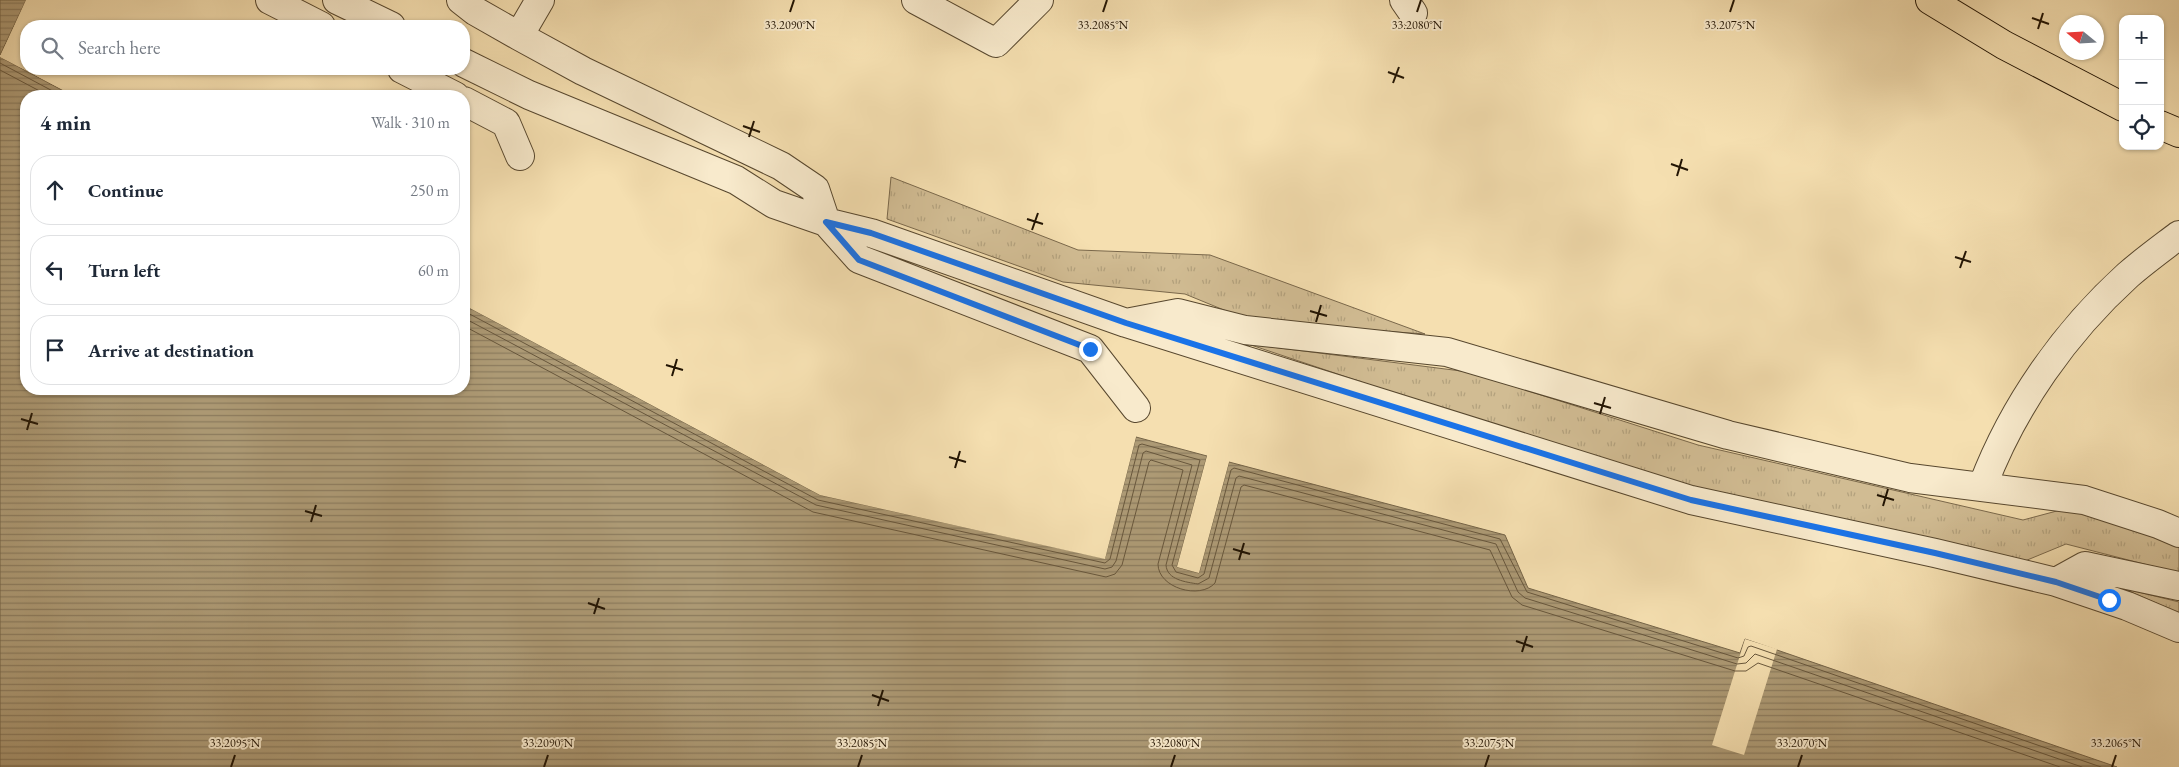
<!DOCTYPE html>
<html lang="en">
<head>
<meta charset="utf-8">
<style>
  :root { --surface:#fff; --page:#f2f2f3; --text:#1f2937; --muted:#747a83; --line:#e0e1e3 }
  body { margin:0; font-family:"EB Garamond",serif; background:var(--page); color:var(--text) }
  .controls { position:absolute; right:15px; top:15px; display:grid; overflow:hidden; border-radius:10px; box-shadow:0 1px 4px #0004 }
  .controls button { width:45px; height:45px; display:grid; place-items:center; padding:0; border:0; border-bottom:1px solid var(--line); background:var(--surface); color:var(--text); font:25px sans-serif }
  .compass { position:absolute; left:2059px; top:15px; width:45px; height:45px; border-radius:50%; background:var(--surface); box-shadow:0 1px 4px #0004; rotate:288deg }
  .stop { position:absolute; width:15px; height:15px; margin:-11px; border:4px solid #1a73e8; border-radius:50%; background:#fff }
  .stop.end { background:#1a73e8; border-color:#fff; box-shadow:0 1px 5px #0008 }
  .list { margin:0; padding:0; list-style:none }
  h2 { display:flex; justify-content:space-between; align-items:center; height:65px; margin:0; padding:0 20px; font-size:21px }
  h2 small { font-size:16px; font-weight:400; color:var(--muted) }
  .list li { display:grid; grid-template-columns:32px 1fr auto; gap:15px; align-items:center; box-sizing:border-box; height:70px; margin:0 10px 10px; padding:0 10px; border:1px solid var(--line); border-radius:20px }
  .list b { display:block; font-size:19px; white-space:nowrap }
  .list em { font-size:16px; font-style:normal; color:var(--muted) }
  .icon { flex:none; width:28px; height:28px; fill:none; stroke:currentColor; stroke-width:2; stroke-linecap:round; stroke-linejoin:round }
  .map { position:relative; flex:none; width:2179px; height:767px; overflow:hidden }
  .search { position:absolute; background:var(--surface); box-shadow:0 1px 4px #0004; left:20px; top:20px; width:450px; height:55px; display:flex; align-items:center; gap:12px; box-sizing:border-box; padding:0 18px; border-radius:20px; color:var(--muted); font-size:19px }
  .panel { position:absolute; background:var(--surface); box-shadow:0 1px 4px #0004; left:20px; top:90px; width:450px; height:305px; border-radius:20px }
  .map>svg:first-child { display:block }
  .grass { fill:url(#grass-tufts); stroke:#7a684b }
  .water { fill:url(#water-rules); stroke:#756447 }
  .pier { fill:#f5dfb0 }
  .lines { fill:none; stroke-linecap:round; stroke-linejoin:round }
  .shore { stroke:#68573c; stroke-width:1 }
  .minor-casing { stroke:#57472e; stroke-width:30 }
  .major-casing { stroke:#221403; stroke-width:30 }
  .minor { stroke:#f8eacc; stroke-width:28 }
  .major { stroke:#f5dfb0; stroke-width:28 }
  .route { stroke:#1a73e8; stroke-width:6 }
  .ticks { fill:none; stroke:#221403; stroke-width:2 }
  .ticks-label { font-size:12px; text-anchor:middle; fill:#221403; stroke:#f8eacc; stroke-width:4; stroke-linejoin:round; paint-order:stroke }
</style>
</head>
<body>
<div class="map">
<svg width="2179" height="767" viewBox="0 0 2179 767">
  <defs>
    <pattern id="grass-tufts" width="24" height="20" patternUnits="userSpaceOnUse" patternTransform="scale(1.25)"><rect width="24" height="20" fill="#d1bc93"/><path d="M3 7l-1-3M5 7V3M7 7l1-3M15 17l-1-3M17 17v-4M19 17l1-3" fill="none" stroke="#b3a17d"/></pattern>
    <pattern id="water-rules" width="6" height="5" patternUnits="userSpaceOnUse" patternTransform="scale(1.25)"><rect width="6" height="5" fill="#ad9a75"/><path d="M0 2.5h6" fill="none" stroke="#8c7c5e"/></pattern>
  </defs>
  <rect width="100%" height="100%" fill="#f5dfb0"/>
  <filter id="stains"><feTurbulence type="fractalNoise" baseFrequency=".004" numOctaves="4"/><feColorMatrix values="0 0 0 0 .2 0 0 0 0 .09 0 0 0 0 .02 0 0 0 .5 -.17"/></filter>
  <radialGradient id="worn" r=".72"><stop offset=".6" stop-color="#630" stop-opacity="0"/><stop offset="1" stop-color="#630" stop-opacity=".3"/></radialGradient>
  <path class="grass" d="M 891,177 L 1078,250 L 1210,255 L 1425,334 L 1253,322 L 1185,294 L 1063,282 L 887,219 Z
    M 1248,344 L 1469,372 L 1698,445 L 2023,520 L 2068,508 L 2179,546 L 2179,573 L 2066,544 L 2020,563 L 1698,495 Z
    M 2122,588 L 2179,602 L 2179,613 Z"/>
  <path class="water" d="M 0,0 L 26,0 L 0,55 Z
    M 0,57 L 73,96 L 26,96 L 26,389 L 464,389 L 464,305 L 820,495 L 1105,558 L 1136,437 L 1207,456 L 1177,567 L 1199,573 L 1229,462 L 1505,535 L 1528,588 L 1740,653 L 1745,639 L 2117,767 L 0,767 Z"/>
  <path class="pier" d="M 26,0 L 29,0 L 2,56 L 75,96 L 0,57 Z
    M 464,302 L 821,492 L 1103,556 L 1133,436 L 1136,437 L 1105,559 L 820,495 L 464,305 Z
    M 1207,456 L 1209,456 L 1180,565 L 1197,570 L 1226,461 L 1229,462 L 1199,573 L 1177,567 Z
    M 1745,639 L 1777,649 L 1744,755 L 1712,745 Z"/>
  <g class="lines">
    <path class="shore" d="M 0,63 L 62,96
      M 0,70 L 49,96
      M 464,311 L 818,500 L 1105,563 L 1110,559 L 1139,445 L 1142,444 L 1200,460 L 1172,565 L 1176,572 L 1198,578 L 1204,574 L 1231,470 L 1234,468 L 1500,539 L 1527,592 L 1738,658 L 1744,656 L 1748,647 L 1751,646 L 2101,767
      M 464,318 L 816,505 L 1105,569 L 1112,567 L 1116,561 L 1143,453 L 1146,451 L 1192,465 L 1166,565 C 1167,580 1186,582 1198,584 L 1209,578 L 1236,478 L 1239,476 L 1496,544 L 1518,592 L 1525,598 L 1737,664 L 1746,663 L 1755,654 L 2082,767
      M 464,326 L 813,512 L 1106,577 L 1115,574 L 1122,565 L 1149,462 L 1151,460 L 1183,470 L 1158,564 C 1158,588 1200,600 1215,583 L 1241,487 L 1244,485 L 1490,550 L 1512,597 L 1522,605 L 1735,671 L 1746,671 L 1758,663 L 2060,767"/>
    <defs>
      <path id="minor" d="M 270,0 L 321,26
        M 337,0 L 391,26
        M 461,0 L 475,11 L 519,36 L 583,71 L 781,166 L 815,189 L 826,222 L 859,259 L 1090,349 L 1136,408
        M 916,0 L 996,43 L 1039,0
        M 1404,0 L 1413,13
        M 519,36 L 540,0
        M 464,63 L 529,95 L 736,180 L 774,204 L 826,222 L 871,233 L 1126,323 L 1691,500 L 1935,553 L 2056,582 L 2127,606 L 2179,628
        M 402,69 L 455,96
        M 464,101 L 506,123 L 520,156
        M 1131,322 L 1178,313 L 1245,330 L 1447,352 L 1728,435 L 1910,478 L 2084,500 L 2158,524 L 2179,533
        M 1983,485 C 2013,406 2065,332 2128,275 C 2144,261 2162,248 2179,235
        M 2056,582 L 2085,566 L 2179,586"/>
      <path id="major" d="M 1930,0 L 2004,45 L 2123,107
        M 2160,125 L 2179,133"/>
    </defs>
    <use href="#minor" class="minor-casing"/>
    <use href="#major" class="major-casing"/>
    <use href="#minor" class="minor"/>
    <use href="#major" class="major"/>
  </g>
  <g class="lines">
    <path class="route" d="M 1090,349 L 859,260 L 826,222 L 871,233 L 1126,323 L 1691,500 L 1935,553 L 2056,582 L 2109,600"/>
  </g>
  <path class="ticks" d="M 790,12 L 794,0M 1103,12 L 1107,0M 1417,12 L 1421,0M 1730,12 L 1734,0M 2032,18 L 2049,24M 2038,29 L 2043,13M 1388,72 L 1404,78M 1393,83 L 1399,67M 743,126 L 760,132M 749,137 L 754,121M 1671,164 L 1688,170M 1677,176 L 1682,159M 1027,219 L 1043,224M 1032,230 L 1038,213M 1955,257 L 1971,262M 1960,268 L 1966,251M 1310,311 L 1327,316M 1316,322 L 1321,305M 666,365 L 683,370M 672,376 L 677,359M 1594,403 L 1611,408M 1600,414 L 1605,397M 21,419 L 38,424M 27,430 L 32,413M 949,457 L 966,462M 955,468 L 960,451M 1877,495 L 1894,500M 1883,506 L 1888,489M 305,511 L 322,516M 311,522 L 316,505M 1233,549 L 1250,554M 1239,560 L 1244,543M 588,603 L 605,609M 594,614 L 599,598M 1516,641 L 1533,647M 1522,652 L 1527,636M 872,695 L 889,701M 878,706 L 883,690M 231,767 L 235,755M 544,767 L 548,755M 858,767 L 862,755M 1171,767 L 1175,755M 1485,767 L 1489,755M 1798,767 L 1802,755M 2112,767 L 2116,755"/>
  <g class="ticks-label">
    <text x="790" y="29">33.2090°N</text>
    <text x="1103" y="29">33.2085°N</text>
    <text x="1417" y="29">33.2080°N</text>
    <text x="1730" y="29">33.2075°N</text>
    <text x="235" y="747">33.2095°N</text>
    <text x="548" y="747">33.2090°N</text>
    <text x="1175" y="747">33.2080°N</text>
    <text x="862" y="747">33.2085°N</text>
    <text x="1489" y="747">33.2075°N</text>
    <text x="1802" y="747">33.2070°N</text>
    <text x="2116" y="747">33.2065°N</text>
  </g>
  <rect width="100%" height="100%" filter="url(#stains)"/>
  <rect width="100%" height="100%" fill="url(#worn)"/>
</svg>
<div class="controls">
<button>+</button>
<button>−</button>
<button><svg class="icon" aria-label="locate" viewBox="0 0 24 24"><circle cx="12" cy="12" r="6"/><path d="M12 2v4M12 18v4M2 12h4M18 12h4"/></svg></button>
</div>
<svg class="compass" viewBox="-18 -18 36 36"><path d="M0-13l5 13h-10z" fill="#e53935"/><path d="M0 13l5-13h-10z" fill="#747a83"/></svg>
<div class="stop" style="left:2109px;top:600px"></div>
<div class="stop end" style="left:1090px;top:349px"></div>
<div class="search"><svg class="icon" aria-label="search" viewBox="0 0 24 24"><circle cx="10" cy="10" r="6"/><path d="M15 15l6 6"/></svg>Search here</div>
<section class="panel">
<h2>4 min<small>Walk · 310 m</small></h2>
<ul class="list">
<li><svg class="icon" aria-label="ahead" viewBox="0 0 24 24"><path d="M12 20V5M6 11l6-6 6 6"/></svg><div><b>Continue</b></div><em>250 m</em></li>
<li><svg class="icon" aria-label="left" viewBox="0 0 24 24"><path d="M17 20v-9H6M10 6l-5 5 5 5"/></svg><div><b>Turn left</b></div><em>60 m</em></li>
<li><svg class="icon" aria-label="arrive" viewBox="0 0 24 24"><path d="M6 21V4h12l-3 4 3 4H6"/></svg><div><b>Arrive at destination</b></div></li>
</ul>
</section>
</div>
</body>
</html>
